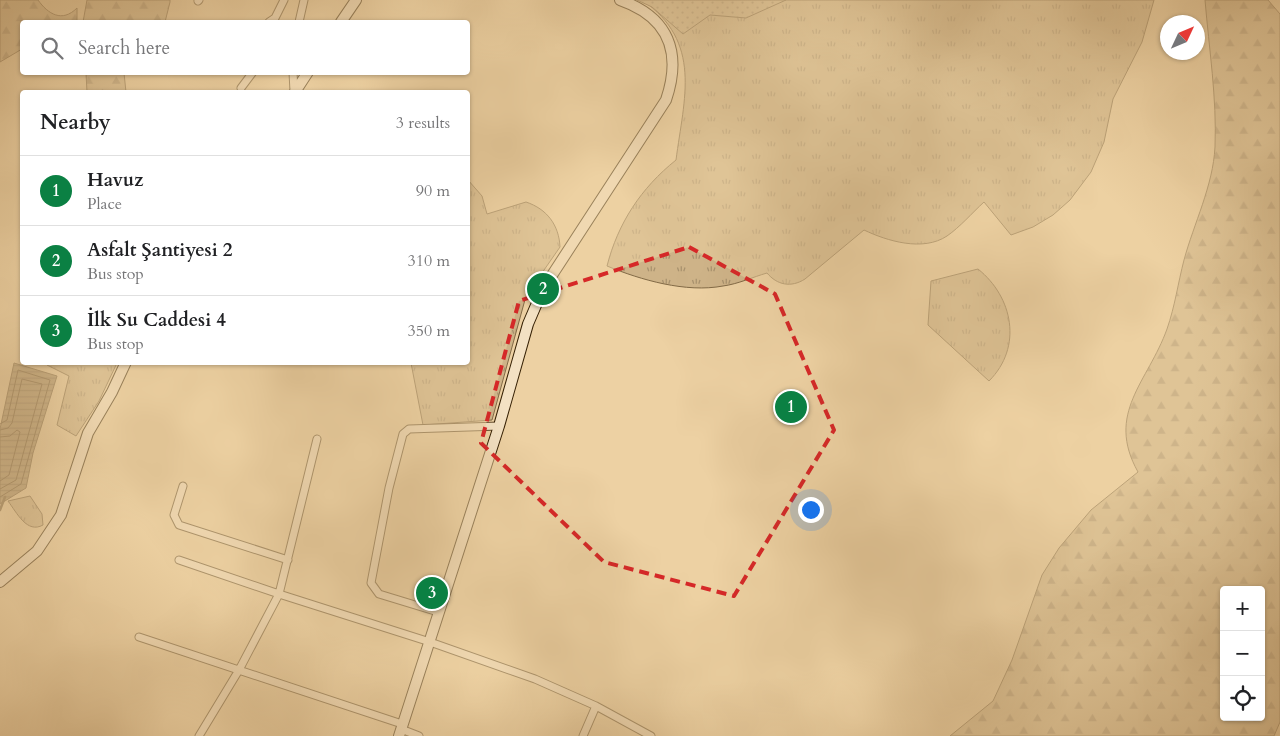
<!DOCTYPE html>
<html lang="en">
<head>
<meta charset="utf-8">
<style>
  :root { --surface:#fff; --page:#f6f6f6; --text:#202124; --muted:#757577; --line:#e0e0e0; --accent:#0b8043 }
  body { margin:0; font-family:Cardo,serif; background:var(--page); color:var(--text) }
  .controls { position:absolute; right:15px; bottom:15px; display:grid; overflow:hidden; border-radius:5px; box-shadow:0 1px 4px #0004 }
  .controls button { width:45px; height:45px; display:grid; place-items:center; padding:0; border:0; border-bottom:1px solid var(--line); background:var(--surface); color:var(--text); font:25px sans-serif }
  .compass { position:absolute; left:1160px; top:15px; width:45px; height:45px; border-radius:50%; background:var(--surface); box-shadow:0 1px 4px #0004; rotate:46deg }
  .you { position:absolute; left:810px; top:509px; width:18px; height:18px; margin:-12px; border:4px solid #fff; border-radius:50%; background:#1a73e8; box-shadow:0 0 0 8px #1a73e833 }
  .badge { display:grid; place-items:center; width:32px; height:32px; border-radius:50%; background:var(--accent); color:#fff; font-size:16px; font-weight:700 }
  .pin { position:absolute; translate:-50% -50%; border:2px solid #fff; box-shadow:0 1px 5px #0006 }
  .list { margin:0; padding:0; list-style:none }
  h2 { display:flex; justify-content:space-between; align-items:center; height:65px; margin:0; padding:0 20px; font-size:21px }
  h2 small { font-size:16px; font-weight:400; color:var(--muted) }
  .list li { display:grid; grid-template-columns:32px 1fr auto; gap:15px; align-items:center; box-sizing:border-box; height:70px; padding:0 20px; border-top:1px solid var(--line) }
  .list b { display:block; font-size:19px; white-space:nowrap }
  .list p { margin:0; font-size:16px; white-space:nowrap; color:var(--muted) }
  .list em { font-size:16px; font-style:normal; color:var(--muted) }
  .icon { flex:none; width:28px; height:28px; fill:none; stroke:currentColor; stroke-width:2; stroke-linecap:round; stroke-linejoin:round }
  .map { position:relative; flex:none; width:1280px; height:736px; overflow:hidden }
  .search { position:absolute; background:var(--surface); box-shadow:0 1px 4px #0004; left:20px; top:20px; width:450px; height:55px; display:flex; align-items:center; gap:12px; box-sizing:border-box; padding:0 18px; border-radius:5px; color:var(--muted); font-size:19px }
  .panel { position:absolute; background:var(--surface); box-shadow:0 1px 4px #0004; left:20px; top:90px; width:450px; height:275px; border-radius:5px }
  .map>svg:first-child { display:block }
  .grass { fill:url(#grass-tufts); stroke:#826a46 }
  .forest { fill:url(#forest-firs); stroke:#826a46; fill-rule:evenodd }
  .park { fill:url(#park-dots); stroke:#826a46 }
  .water { fill:url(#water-rules); stroke:#7e6643 }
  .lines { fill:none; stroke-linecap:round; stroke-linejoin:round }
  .shore { stroke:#725a38; stroke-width:1 }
  .stream { stroke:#7e6643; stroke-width:2.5 }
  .street-casing { stroke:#634c2c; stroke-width:9 }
  .secondary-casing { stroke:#352004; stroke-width:12 }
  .street { stroke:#f3e1c3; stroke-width:7 }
  .secondary { stroke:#f3e1c3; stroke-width:10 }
  .marked { fill:none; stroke:#d62828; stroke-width:4; stroke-dasharray:10 6; stroke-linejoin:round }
</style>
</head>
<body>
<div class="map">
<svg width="1280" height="736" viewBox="0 0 1280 736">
  <defs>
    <pattern id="grass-tufts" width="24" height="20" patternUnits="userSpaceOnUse" patternTransform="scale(1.25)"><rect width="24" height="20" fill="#ceb388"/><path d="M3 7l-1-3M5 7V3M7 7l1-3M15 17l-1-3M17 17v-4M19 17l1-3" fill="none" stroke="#a8916d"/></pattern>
    <pattern id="forest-firs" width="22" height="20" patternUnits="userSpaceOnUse" patternTransform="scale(1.25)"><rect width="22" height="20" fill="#ceb388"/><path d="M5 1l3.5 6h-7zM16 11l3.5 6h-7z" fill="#a8916d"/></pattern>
    <pattern id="park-dots" width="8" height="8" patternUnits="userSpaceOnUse" patternTransform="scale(1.25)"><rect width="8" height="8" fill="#ceb388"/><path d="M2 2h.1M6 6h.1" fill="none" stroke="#a8916d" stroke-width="1.8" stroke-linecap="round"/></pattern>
    <pattern id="water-rules" width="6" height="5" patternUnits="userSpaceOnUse" patternTransform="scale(1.25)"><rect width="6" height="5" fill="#ae956d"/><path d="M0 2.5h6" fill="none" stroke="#8e7957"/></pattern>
  </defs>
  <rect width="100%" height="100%" fill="#edd1a3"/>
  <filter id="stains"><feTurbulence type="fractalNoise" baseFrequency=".004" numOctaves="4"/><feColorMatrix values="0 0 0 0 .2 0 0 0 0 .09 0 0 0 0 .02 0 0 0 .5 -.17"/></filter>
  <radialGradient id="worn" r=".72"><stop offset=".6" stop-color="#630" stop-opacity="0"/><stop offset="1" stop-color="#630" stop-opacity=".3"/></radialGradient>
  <path class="grass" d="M 642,0 L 1154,0 L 1142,42 L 1113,99 L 1104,142 L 1091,172 L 1070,200 L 1053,215 L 1033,227 L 1011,235 L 984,202 C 972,213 960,227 947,236 C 923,252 887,241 864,230 L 805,279 C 791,288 777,285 767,273 C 753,277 738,284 723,286 C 686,293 641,280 607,266 C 618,223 641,188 676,160 C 684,98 703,42 642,0 Z
    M 468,180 L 482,196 L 487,214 L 526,202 C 547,209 559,225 560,247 L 526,296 L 492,420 L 423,425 L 411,363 L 468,362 Z
    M 978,269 C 1013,297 1023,347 989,381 L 928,325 L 931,281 Z
    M 49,362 L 117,363 L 99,401 L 76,436 L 57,425 L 69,376 L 47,365 Z
    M 30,496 L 42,514 L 43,525 C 27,534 17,513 8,501 Z"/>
  <path class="forest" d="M 0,0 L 38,0 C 48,14 62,23 77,8 L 77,22 L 22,22 L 22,49 L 0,62 Z
    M 87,0 L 170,0 L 170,2 L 165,22 L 83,22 Z
    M 1205,0 L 1268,0 L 1280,14 L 1280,722 L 1274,736 L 950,736 L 993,701 L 1012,660 L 1042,575 L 1059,548 L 1091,510 L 1138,472 C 1105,413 1148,382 1167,329 C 1175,306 1178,283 1184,260 C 1194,223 1213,186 1215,147 C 1217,99 1209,48 1205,0 ZM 1224,590 L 1261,590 L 1261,717 L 1224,717 Z
    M 86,73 L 124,73 L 126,92 L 87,92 Z"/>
  <path class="park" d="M 637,0 L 786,0 L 746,18 L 710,15 L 683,34 L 652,7 Z"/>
  <path class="water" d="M 14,363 L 57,376 L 33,453 L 26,488 L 0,504 L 0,429 Z"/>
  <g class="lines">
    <path class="shore" d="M 0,424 L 7,420 L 18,370 L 50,380 L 21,484 L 0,497
      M 0,430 L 8,428 L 12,423 L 22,379 L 42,384 L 16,480 L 0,489
      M 0,437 L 10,436 L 17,430 L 20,432 L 9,475 L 0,481"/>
    <path class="stream" d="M 0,510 L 5,497"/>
    <defs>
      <path id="street" d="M 198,1 L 199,0
        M 269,22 L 275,18 L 284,0
        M 299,22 L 304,0
        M 293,72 L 294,92
        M 241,88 L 253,72
        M 183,486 L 174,515 L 179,525 L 288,560
        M 179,560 L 279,594 L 430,642 L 535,679 L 596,706 L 651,736
        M 438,612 L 379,594 L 371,583 L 389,488 L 403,434 L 409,429 L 499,426
        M 139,637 L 402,724
        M 401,729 L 419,736
        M 199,736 L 239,670 L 279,594 L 317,439
        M 583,736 L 596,706"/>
      <path id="secondary" d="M 341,22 L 356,0
        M 295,92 L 308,72
        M 0,582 L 37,551 L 61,515 L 88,433 L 112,392 L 126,362
        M 399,736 L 499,426 L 528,324 L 543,289 L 666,100 C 682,53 669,17 620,0"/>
    </defs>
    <use href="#street" class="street-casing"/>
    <use href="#secondary" class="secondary-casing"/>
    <use href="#street" class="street"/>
    <use href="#secondary" class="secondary"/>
  </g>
  <path d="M0 0H1280V736H0ZM 689,247 L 775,294 L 834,430 L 734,596 L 604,562 L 481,443 L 519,301 Z" fill="#edd1a3" fill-opacity=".55" fill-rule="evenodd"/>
  <path class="marked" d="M 689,247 L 775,294 L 834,430 L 734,596 L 604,562 L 481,443 L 519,301 Z"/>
  <rect width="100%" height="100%" filter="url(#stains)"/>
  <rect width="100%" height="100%" fill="url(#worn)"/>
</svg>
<div class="controls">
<button>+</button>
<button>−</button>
<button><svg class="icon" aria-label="locate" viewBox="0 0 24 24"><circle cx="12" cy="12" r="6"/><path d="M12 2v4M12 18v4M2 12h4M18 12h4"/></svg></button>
</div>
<svg class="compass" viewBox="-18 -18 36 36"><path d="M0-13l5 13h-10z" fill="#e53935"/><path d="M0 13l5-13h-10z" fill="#757577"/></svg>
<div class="you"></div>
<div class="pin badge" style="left:791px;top:407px">1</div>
<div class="pin badge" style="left:543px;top:289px">2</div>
<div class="pin badge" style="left:432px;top:593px">3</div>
<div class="search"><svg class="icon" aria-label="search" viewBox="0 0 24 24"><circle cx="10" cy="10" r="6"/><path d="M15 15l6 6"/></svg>Search here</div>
<section class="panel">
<h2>Nearby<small>3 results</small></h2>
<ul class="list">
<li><span class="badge">1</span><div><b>Havuz</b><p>Place</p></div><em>90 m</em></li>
<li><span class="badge">2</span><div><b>Asfalt Şantiyesi 2</b><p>Bus stop</p></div><em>310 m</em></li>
<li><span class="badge">3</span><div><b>İlk Su Caddesi 4</b><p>Bus stop</p></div><em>350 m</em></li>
</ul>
</section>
</div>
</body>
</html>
